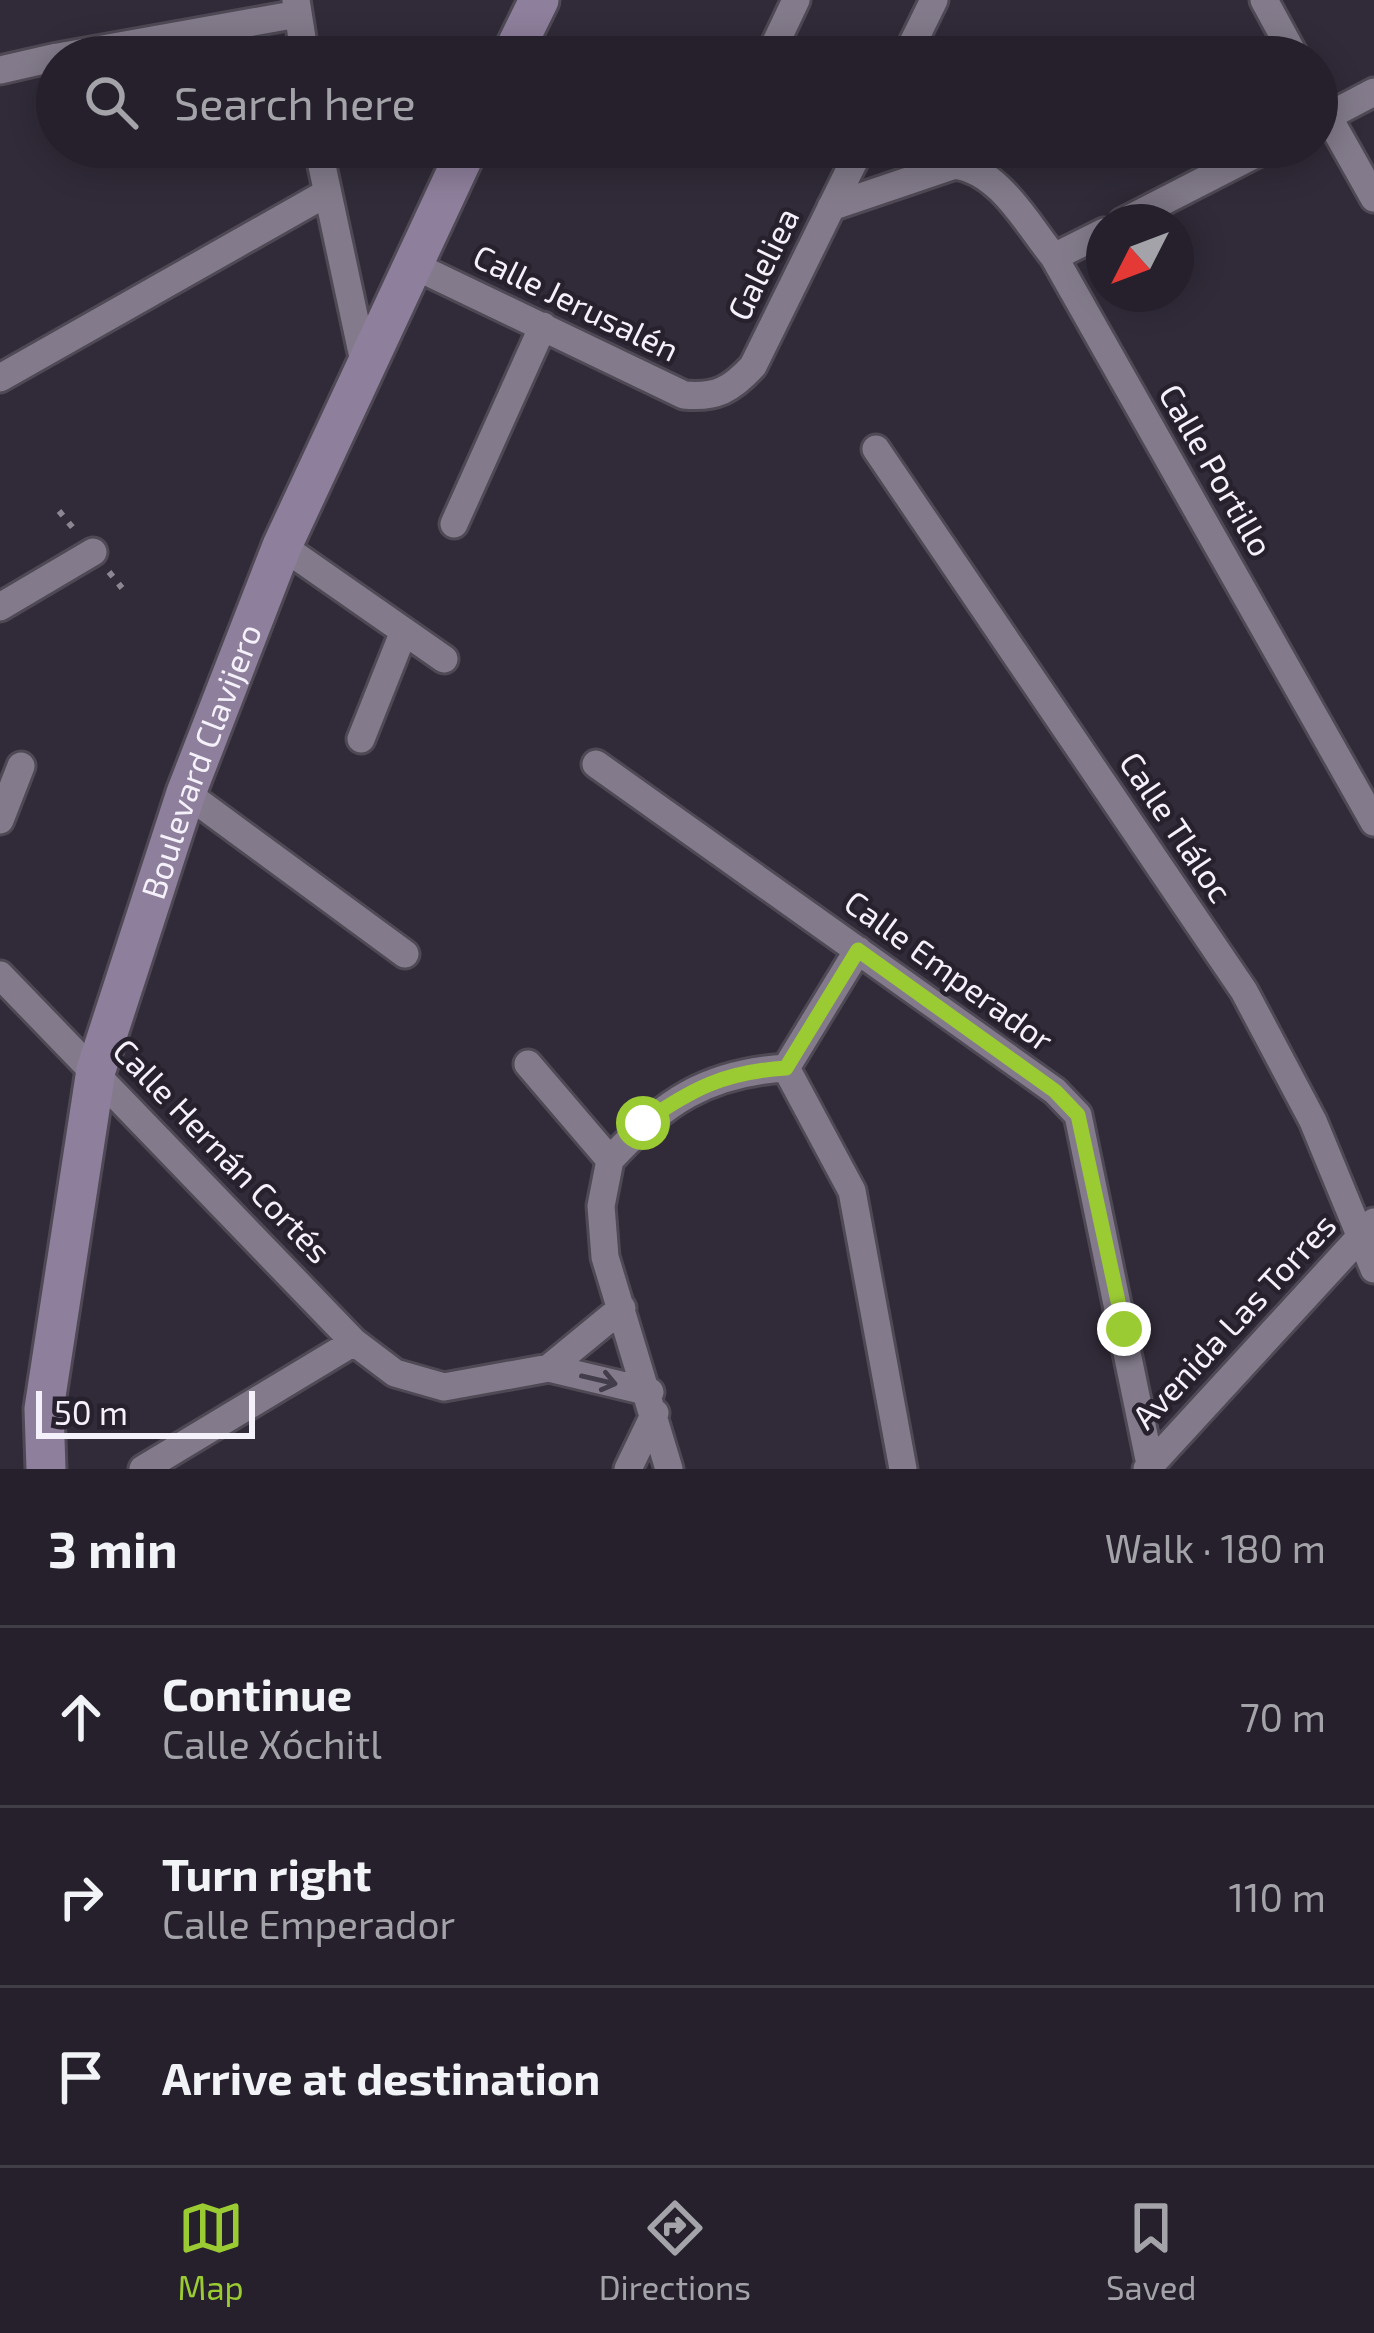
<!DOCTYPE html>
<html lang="en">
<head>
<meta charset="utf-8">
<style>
  :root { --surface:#25202b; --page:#2d2833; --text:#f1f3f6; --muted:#a3a3a9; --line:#423e47; --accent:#9bcb33 }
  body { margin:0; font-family:"Exo 2",sans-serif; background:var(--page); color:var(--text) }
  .compass { position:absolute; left:1086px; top:204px; width:108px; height:108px; border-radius:50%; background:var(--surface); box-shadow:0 6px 30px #0003; rotate:228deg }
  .scale { position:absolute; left:36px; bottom:30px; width:219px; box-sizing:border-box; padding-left:12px; border:6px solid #f5f1fa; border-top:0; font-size:33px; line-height:42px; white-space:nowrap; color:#f5f1fa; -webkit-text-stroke:9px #27212e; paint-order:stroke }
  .stop { position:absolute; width:36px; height:36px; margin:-27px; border:9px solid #9bcb33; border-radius:50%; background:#fff }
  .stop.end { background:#9bcb33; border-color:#fff; box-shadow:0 3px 12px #0008 }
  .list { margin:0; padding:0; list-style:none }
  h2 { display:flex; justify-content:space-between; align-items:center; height:156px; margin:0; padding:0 48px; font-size:51px }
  h2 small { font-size:39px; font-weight:400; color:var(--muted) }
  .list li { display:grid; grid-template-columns:78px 1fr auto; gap:36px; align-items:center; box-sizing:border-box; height:180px; padding:0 48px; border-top:3px solid var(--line) }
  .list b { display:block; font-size:45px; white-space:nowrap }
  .list p { margin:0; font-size:39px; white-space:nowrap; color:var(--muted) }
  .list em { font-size:39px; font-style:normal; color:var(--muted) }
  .icon { flex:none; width:66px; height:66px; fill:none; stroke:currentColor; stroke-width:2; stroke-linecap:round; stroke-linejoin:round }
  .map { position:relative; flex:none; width:1374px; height:1469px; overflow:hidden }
  .search { position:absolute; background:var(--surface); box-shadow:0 6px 30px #0003; left:36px; right:36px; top:36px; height:132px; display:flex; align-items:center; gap:30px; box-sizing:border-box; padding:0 42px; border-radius:66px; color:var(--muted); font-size:45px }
  .sheet { height:696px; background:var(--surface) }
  nav { display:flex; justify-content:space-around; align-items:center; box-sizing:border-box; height:168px; border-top:3px solid var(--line); background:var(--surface); font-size:33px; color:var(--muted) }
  nav a { display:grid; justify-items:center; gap:6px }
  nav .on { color:var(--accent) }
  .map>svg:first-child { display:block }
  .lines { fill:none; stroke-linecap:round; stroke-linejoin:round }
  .street-casing { stroke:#4e4954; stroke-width:33 }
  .secondary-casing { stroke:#4e4954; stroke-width:45 }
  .path { stroke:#8b8692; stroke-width:6; stroke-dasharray:6 9; stroke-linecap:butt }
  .street { stroke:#837b8b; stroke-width:27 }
  .secondary { stroke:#8e7f9c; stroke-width:39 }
  .oneway { stroke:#433c4a }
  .route { stroke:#9bcb33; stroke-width:15 }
  .labels { text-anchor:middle; stroke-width:9; stroke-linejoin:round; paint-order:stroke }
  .street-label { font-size:33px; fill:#f5f1fa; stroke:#27212e }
</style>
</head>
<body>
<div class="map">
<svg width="1374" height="1469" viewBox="0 0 1374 1469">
  <rect width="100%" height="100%" fill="#312b39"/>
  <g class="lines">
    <defs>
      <path id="street" d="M 296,0 L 305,57
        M 1264,0 L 1295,57
        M 58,57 L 298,14
        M 769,57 L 796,0
        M 906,57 L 934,0
        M 0,70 L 57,57
        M 1317,97 L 1374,198
        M 1317,122 L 1374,92
        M 318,147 L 364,362
        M 724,150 L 726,147
        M 831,207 L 955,165 C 1000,171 1027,224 1054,257 L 1374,822
        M 1123,222 L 1269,147
        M 1054,257 L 1104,232
        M 411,264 L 684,395 C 716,398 731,390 753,366 L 861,147
        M 0,378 L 325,194
        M 876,449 L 1244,991 L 1313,1121 L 1374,1269
        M 454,524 L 543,326
        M 282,546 L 444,659
        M 0,607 L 93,552
        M 361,739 L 404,631
        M 596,764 L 1055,1091 L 1078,1115 L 1151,1469
        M 186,793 L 405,954
        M 0,820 L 21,766
        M 0,975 L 354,1342 L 395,1373 L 444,1387 L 549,1368 L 650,1392
        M 528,1064 L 610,1160
        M 786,1068 L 852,1191 L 903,1469
        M 786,1068 L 858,950
        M 610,1160 L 601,1206 L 605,1257 L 669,1469
        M 610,1160 C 663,1102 707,1073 786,1068
        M 549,1368 L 622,1308
        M 143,1469 L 354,1342
        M 628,1469 L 655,1413
        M 1147,1469 L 1374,1222"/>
      <g id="secondary">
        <path d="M 511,57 L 539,0"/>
        <path id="s1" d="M 46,1469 L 44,1409 L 96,1070 L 186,793 L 282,546 L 468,147"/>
      </g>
    </defs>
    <use href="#street" class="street-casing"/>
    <use href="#secondary" class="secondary-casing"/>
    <path class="path" d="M 59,511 L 78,534
      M 109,572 L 122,588"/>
    <use href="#street" class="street"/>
    <use href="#secondary" class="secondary"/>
  </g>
  <defs><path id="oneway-shaft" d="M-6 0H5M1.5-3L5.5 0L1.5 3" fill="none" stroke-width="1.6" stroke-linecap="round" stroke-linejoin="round" transform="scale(3)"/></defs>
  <use class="oneway" href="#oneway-shaft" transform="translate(599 1380) rotate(13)"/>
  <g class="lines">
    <path class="route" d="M 643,1123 C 693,1088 725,1072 786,1068 L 858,950 L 1055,1091 L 1078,1115 L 1124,1329"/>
  </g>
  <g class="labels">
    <g class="street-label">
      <text transform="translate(763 264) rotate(-64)" y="12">Galeliea</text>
      <text transform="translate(576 303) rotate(26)" y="12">Calle Jerusalén</text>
      <text transform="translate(1216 470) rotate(60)" y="12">Calle Portillo</text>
      <text dy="12" stroke="none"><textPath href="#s1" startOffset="729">Boulevard Clavijero</textPath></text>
      <text transform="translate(1176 827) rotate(56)" y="12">Calle Tláloc</text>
      <text transform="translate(949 971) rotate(36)" y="12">Calle Emperador</text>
      <text transform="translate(222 1151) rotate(46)" y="12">Calle Hernán Cortés</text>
      <text transform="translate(1234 1321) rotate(-47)" y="12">Avenida Las Torres</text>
    </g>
  </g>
</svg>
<svg class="compass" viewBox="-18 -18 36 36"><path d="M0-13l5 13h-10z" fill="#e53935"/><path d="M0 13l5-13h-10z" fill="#a3a3a9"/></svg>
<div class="scale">50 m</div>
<div class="stop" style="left:643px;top:1123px"></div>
<div class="stop end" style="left:1124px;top:1329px"></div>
<div class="search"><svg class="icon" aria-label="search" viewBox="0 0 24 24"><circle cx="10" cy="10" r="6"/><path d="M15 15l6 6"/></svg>Search here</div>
</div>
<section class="sheet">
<h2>3 min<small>Walk · 180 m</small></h2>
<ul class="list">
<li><svg class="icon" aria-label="ahead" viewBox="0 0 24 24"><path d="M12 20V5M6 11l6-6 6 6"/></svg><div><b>Continue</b><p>Calle Xóchitl</p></div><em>70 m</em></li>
<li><svg class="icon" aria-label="right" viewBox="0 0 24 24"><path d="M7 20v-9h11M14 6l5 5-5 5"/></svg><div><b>Turn right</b><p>Calle Emperador</p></div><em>110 m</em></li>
<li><svg class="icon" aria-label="arrive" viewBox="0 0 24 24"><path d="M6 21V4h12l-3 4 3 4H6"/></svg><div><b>Arrive at destination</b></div></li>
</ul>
</section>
<nav>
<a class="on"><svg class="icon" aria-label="map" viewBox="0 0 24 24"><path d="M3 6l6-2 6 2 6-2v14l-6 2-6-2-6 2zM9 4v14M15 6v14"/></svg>Map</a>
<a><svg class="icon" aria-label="directions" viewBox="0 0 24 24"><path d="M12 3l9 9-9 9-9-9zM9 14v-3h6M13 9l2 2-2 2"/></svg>Directions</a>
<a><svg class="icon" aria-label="saved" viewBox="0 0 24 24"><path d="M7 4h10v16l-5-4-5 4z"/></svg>Saved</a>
</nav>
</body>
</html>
